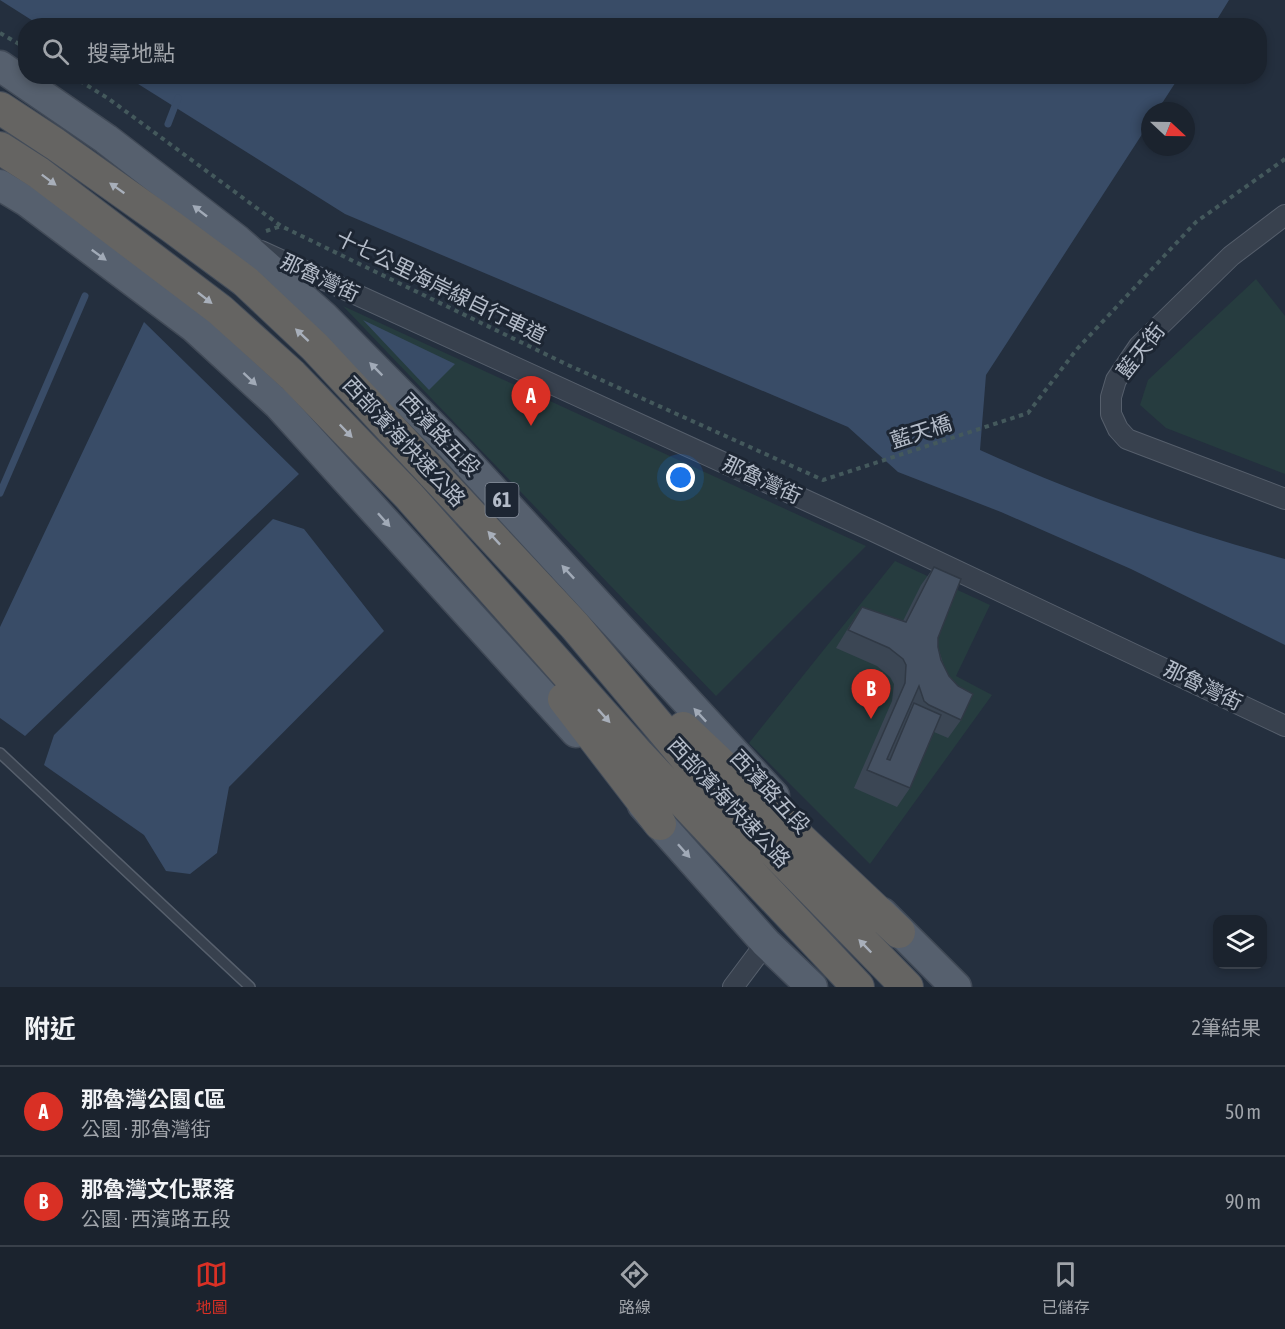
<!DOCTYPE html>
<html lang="zh-TW">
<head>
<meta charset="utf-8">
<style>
  :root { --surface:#1b232e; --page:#242b36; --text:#f1f3f6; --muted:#a0a4aa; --line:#39404a; --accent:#d93025 }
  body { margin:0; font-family:"Asap Condensed","Noto Sans TC",sans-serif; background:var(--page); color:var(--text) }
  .controls { position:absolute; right:18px; bottom:18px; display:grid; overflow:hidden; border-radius:12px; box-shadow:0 3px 9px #0003 }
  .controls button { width:54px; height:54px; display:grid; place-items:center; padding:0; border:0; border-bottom:2px solid var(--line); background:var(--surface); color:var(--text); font:30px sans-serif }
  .compass { position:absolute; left:1141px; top:102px; width:54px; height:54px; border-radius:50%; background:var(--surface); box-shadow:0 3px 9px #0003; rotate:112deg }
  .you { position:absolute; left:681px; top:478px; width:21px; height:21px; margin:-15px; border:4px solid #fff; border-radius:50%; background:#1a73e8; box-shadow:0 0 0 9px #1a73e833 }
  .badge { display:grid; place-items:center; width:39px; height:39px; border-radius:50%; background:var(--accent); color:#fff; font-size:20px; font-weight:700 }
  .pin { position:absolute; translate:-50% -50px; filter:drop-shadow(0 2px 3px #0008) }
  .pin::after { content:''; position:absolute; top:32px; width:21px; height:18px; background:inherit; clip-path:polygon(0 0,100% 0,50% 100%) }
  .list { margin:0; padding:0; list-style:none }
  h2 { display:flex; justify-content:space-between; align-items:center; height:78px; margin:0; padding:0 24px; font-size:26px }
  h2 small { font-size:20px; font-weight:400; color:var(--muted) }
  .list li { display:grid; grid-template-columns:39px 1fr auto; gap:18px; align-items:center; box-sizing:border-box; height:90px; padding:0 24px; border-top:2px solid var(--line) }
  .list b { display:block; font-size:22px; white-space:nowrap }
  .list p { margin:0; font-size:20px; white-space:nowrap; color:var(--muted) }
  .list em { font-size:20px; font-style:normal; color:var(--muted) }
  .icon { flex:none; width:33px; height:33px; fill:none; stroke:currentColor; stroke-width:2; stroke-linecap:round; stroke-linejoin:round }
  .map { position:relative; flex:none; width:1285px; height:987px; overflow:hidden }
  .search { position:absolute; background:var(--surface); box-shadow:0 3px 9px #0003; left:18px; right:18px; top:18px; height:66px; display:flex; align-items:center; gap:15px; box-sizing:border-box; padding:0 21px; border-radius:24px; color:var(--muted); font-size:22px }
  .sheet { height:258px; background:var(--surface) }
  nav { display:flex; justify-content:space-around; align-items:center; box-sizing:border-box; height:84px; border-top:2px solid var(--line); background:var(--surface); font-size:16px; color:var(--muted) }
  nav a { display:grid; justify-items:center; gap:3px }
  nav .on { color:var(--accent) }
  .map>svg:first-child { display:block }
  .green { fill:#263c3f }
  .water { fill:#394c67 }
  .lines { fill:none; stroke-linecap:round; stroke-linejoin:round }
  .stream { stroke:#394c67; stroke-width:7 }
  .service-casing { stroke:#565f6c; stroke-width:12 }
  .minor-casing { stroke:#565f6c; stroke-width:22 }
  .primary-casing { stroke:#414a57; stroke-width:33 }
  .trunk-casing { stroke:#434c59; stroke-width:34 }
  .path { stroke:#44595c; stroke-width:4; stroke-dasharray:4.5 4.5; stroke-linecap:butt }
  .service { stroke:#38414e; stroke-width:9 }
  .minor { stroke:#38414e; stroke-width:20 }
  .primary { stroke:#56606e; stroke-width:30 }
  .trunk { stroke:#656462; stroke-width:32 }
  .wall { fill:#3b4654 }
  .building { fill:#455162; stroke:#303945; stroke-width:1.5 }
  .oneway { fill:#a8afba }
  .oneway2 { fill:#a1aab7 }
  .labels { text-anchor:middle; stroke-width:6; stroke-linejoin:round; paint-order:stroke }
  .shield { fill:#1d2633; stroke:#878f9c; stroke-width:1.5 }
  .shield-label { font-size:20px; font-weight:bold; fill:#b4bcc9 }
  .street-label { font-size:21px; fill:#b4bcc9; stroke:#1d2633 }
</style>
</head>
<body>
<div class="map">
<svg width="1285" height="987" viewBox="0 0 1285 987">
  <rect width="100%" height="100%" fill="#242f3e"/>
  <path class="green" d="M 1256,279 L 1285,316 L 1285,474 L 1166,428 L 1140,405 L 1148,380 Z
    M 343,306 L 866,546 L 716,696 Z
    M 895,561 L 990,605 L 956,676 L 992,695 L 870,864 L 749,743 Z"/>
  <path class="water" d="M 0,0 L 1229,0 L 1213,26 L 41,26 Z
    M 127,77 L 1179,77 L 1157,111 L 1150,111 L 1150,122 L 986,375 L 980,450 C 1078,495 1181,530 1285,559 L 1285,645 L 1131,569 L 1001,512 L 898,472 L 848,427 L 345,214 Z
    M 363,320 L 455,364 L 429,390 Z
    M 144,322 L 299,474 L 25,736 L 0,718 L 0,627 Z
    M 273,519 L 304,529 L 384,631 L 229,787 L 217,853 L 190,874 L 166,871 L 144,835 L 44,765 L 54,735 Z"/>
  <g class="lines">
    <path class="stream" d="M 168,124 L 178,98
      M 0,493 L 85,296"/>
    <defs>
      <path id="service" d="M 0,753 L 250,987"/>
      <path id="minor" d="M 1285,215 L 1231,256 L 1139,346 L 1116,380 L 1111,397 L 1111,414 L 1118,429 L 1127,439 L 1285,499
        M 261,251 L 873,531 L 1285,726
        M 733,987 L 766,943"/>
      <path id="primary" d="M 0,66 L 106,139 L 237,240 L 324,317 L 453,447 L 774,796
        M 0,185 L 28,202 L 194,327 L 278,404 L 576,732
        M 643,805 L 766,943 L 812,987
        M 882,913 L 956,987"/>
      <path id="trunk" d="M 0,108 L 55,144 L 172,227 L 245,281 L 315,347 L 575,626 L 706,782 L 907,987
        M 0,148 L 39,173 L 220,310 L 292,375 L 409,496 L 639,755 L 858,987
        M 564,699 L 660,824
        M 683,728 L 899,932"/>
    </defs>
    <use href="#service" class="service-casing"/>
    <use href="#minor" class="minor-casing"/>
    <use href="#primary" class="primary-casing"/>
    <use href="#trunk" class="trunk-casing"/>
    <path class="path" d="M 0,33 L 26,48
      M 72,76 L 109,99 L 281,226 L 568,365 L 823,480 L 1028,413 L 1077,349 L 1196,222 L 1285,159
      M 266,231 L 281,226"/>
    <use href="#service" class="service"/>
    <use href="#minor" class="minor"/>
    <use href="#primary" class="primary"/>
    <use href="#trunk" class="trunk"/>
  </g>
  <path class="wall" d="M 934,567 L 938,647 L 961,720 L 948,738 L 934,732 L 910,788 L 897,807 L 854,788 L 892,701 L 894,684 L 890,677 L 877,666 L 836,648 L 850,625 L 862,607 L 903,621 L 921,585 Z"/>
  <path class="building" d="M 934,567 L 961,579 L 938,638 L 938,647 L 941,660 L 949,676 L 958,686 L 973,694 L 961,720 L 929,705 L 924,701 L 919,686 L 887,759 L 890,760 L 914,703 L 941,715 L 910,788 L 867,770 L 905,683 L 906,665 L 903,659 L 889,648 L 848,630 L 862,607 L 906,622 Z"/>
  <defs><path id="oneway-solid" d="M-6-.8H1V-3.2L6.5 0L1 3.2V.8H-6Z" transform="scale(1.5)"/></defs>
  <g class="oneway">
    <use href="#oneway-solid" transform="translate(49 180) rotate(37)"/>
    <use href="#oneway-solid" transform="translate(117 188) rotate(-145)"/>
    <use href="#oneway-solid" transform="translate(205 298) rotate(38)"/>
    <use href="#oneway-solid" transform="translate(302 335) rotate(-137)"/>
    <use href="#oneway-solid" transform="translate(346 431) rotate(46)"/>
    <use href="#oneway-solid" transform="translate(494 538) rotate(-133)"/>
    <use href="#oneway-solid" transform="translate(604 716) rotate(48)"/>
    <use href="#oneway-solid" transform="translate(865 946) rotate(-134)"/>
  </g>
  <g class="oneway2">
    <use href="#oneway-solid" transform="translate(200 211) rotate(-142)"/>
    <use href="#oneway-solid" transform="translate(99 255) rotate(36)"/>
    <use href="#oneway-solid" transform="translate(376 369) rotate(-135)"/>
    <use href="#oneway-solid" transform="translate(250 379) rotate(43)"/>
    <use href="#oneway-solid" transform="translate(384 520) rotate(48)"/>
    <use href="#oneway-solid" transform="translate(568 572) rotate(-133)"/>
    <use href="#oneway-solid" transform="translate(700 715) rotate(-133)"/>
    <use href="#oneway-solid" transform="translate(684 851) rotate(48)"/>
  </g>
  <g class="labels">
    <rect class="shield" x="485.5" y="483" width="33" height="34" rx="4.5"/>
    <g class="shield-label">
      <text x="502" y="507">61</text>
    </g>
    <g class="street-label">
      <text transform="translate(320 278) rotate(25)" y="7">那魯灣街</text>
      <text transform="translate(441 287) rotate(26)" y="7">十七公里海岸線自行車道</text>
      <text transform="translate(1141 351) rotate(-52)" y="7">藍天街</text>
      <text transform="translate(921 432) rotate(-18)" y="7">藍天橋</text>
      <text transform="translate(440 435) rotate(46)" y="7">西濱路五段</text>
      <text transform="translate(404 442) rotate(47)" y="7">西部濱海快速公路</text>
      <text transform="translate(762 480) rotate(25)" y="7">那魯灣街</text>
      <text transform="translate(1203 686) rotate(26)" y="7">那魯灣街</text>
      <text transform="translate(770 792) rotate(47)" y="7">西濱路五段</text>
      <text transform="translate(729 803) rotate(47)" y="7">西部濱海快速公路</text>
    </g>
  </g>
</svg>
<div class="controls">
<button><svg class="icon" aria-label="layers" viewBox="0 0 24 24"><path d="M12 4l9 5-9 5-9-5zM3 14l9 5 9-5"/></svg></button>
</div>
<svg class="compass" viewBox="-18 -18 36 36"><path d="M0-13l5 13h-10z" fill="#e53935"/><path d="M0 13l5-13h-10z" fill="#a0a4aa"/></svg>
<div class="you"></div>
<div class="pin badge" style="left:531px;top:426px">A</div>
<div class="pin badge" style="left:871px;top:719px">B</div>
<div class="search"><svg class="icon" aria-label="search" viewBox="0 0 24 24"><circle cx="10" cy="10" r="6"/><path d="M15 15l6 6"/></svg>搜尋地點</div>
</div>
<section class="sheet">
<h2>附近<small>2筆結果</small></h2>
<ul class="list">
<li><span class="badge">A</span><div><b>那魯灣公園 C區</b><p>公園 · 那魯灣街</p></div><em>50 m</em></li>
<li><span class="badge">B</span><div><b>那魯灣文化聚落</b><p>公園 · 西濱路五段</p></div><em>90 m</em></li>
</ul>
</section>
<nav>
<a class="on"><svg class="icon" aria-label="map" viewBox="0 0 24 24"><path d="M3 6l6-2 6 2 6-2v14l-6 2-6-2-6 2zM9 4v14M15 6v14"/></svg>地圖</a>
<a><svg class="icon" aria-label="directions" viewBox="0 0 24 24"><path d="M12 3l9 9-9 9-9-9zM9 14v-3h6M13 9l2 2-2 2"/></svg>路線</a>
<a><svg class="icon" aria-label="saved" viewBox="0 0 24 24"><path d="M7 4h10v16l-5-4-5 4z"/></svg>已儲存</a>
</nav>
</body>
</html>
